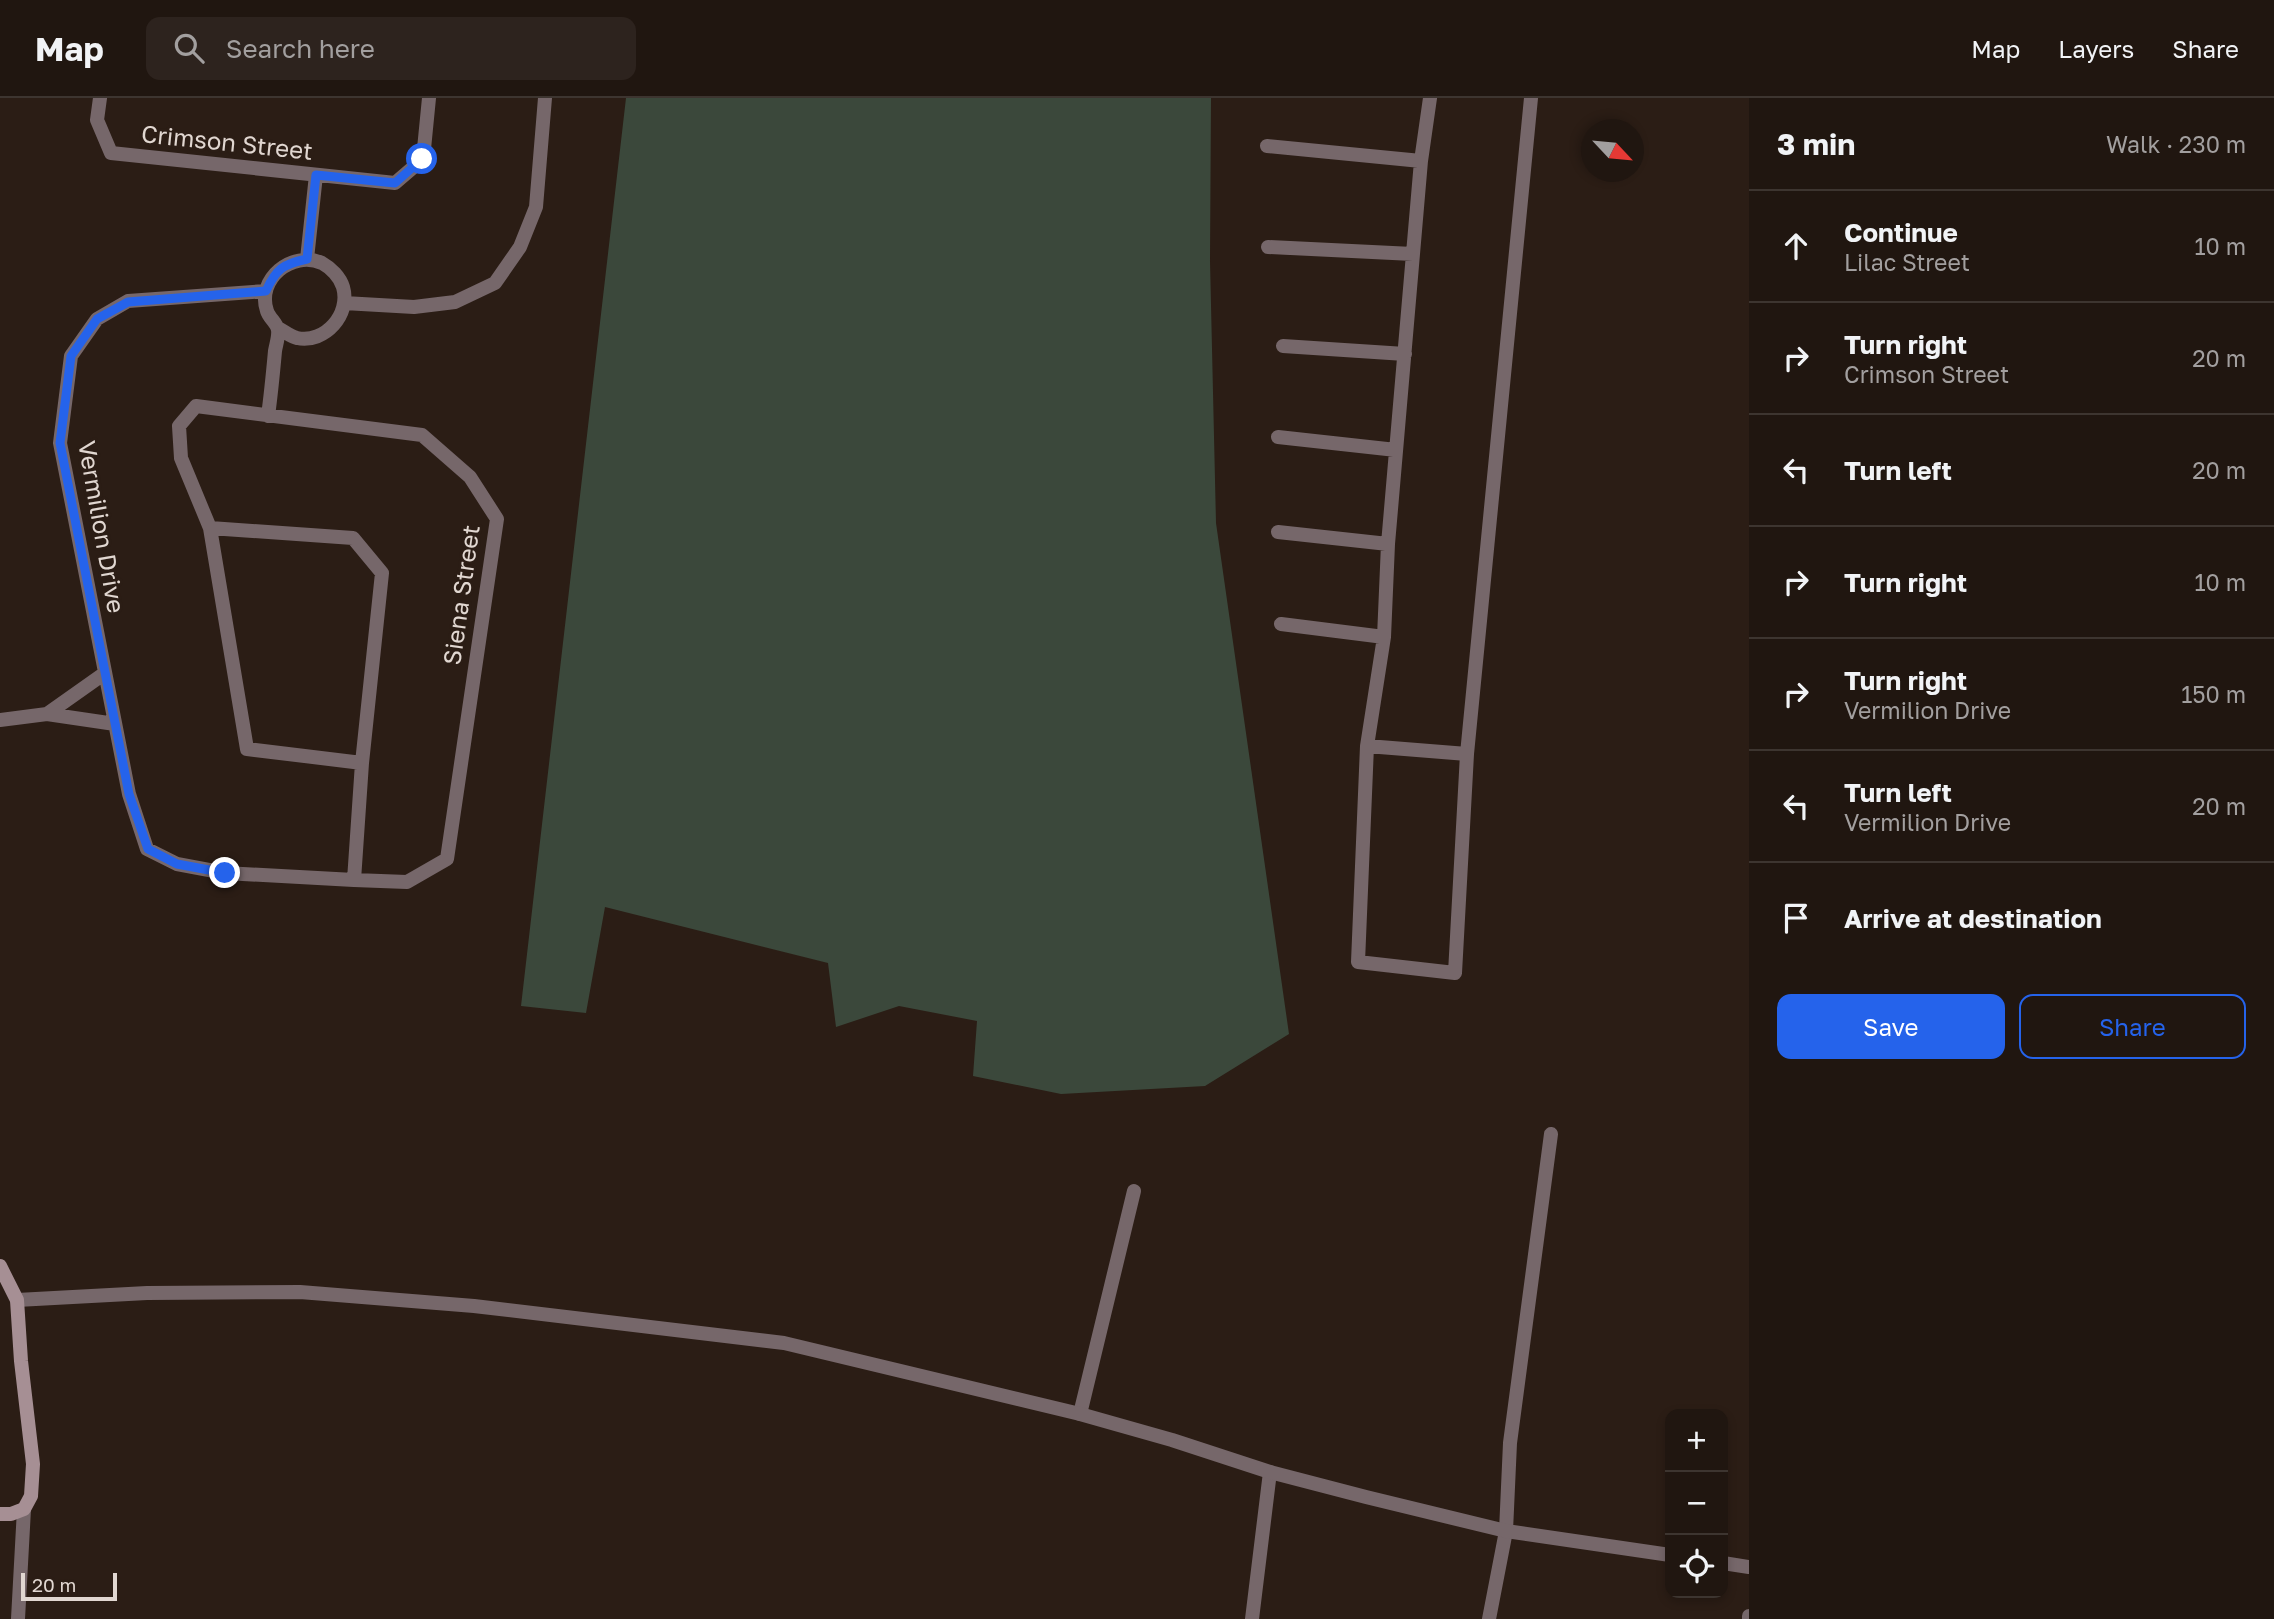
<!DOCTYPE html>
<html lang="en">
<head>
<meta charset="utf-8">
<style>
  :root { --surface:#201610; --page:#2d231e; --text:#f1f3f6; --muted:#a29f9f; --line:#3d3530; --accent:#2563eb }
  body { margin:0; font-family:"Golos Text",sans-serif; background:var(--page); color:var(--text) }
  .controls { position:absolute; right:21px; bottom:21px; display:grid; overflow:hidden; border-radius:14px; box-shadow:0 4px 10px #0003 }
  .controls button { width:63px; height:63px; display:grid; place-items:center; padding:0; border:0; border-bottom:2px solid var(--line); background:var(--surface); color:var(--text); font:35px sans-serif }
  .compass { position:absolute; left:1581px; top:21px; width:63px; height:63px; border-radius:50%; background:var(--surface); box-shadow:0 4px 10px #0003; rotate:116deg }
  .scale { position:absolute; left:21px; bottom:18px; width:96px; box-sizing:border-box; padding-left:7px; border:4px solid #e1d7d1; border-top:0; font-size:19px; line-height:24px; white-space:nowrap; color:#e1d7d1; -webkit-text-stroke:5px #2b1d15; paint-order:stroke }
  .stop { position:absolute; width:21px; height:21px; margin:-16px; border:5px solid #2563eb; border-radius:50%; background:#fff }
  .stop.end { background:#2563eb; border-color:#fff; box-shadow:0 2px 7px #0008 }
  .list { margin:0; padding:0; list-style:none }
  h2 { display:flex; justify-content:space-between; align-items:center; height:91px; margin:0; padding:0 28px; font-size:30px }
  h2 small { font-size:23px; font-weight:400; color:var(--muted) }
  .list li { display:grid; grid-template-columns:46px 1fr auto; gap:21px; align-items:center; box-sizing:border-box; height:112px; padding:0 28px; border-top:2px solid var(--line) }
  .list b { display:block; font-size:26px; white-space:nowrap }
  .list p { margin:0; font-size:23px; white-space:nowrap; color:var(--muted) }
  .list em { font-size:23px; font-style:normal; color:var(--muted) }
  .actions { display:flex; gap:14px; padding:21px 28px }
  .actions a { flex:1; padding:16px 0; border:2px solid var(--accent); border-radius:14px; text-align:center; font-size:24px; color:var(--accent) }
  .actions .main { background:var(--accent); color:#fff }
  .icon { flex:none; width:38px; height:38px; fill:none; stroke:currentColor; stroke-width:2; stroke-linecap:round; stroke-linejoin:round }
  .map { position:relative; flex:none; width:1749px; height:1521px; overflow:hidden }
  header { display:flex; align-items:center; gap:42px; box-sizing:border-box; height:98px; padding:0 35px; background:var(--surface); border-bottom:2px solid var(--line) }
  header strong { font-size:33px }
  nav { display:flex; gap:38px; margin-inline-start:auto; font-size:24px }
  .search { width:490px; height:63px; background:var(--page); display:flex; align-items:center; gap:18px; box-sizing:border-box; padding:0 24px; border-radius:14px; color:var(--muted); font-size:26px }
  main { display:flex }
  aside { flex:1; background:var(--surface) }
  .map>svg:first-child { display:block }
  .green { fill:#3b483b }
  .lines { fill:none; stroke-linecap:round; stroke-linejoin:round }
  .service { stroke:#76676a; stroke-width:14 }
  .minor { stroke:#76676a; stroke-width:14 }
  .tertiary { stroke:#76676a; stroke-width:14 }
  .secondary { stroke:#a68f94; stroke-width:14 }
  .route { stroke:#2563eb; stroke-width:9 }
  .labels { text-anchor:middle; stroke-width:6; stroke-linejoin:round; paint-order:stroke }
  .street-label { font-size:24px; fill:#e1d7d1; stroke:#2b1d15 }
</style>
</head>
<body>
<header>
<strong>Map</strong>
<div class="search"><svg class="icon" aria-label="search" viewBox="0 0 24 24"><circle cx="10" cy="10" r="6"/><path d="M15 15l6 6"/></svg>Search here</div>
<nav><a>Map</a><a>Layers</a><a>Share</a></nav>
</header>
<main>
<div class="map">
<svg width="1749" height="1521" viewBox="0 0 1749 1521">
  <rect width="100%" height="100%" fill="#2b1d15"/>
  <path class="green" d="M 626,0 L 1211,0 L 1210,163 L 1216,425 L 1289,936 L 1205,988 L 1061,996 L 973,978 L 977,923 L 899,908 L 836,929 L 828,865 L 605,809 L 586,915 L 521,908 Z"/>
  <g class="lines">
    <path class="service" d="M 1489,1521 L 1506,1433"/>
    <path class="minor" d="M 100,0 L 97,22 L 111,55 L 395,85 L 423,61 L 429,0
      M 1430,0 L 1421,63 L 1388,446 L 1384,539 L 1367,648 L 1358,864 L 1455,875 L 1467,656 L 1531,0
      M 1267,48 L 1421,63
      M 1268,149 L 1413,156
      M 307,161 L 316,77
      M 266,193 L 128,203 L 97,221 L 71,258 L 60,345 L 129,696 L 147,751 L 177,766 L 225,775 L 354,782 L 407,784 L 447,761 L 497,421 L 470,379 L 422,337 L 196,308 L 179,328 L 181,360 L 210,430 L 247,651 L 362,665
      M 344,205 L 414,209 L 455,204 L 495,185 L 520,149 L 536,109 L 545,0
      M 1283,248 L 1405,256
      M 268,318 C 271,296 273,275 275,253 C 276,247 279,238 278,232 C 277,225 269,220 267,213 C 256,181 292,152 322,165 C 331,170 340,179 343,189 C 351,216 325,246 297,240 C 291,239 284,233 278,230
      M 1278,339 L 1396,352
      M 210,430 L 353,440 L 382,475 L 362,665 L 354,782
      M 1278,434 L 1388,446
      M 1281,526 L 1384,539
      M 47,616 L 105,575
      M 0,622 L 47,616 L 115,626
      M 1367,648 L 1467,656
      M 1080,1316 L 1134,1093
      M 1506,1433 L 1510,1345 L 1551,1036
      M 18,1521 L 24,1411
      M 1252,1521 L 1270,1374
      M 1749,1521 L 1749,1518"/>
    <path class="tertiary" d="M 17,1202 L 147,1195 L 300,1194 L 474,1208 L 784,1245 L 1080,1316 L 1172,1342 L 1270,1374 L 1366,1399 L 1506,1433 L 1670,1457
      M 1723,1465 L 1749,1469"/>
    <path class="secondary" d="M 0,1168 L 17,1202 L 21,1263 L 33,1366 L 31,1398 L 24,1411 L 11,1416 L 0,1416"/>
  </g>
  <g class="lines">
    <path class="route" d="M 225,775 L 177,766 L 148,751 L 129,696 L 60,345 L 71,258 L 97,221 L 128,204 L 266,193 C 276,171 283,166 307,161 L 316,77 L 395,85 L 422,61"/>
  </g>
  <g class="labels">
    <g class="street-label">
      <text transform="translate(227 45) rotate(6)" y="8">Crimson Street</text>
      <text transform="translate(101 429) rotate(80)" y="8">Vermilion Drive</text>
      <text transform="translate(462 497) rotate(-82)" y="8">Siena Street</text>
    </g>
  </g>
</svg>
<div class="controls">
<button>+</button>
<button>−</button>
<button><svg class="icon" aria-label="locate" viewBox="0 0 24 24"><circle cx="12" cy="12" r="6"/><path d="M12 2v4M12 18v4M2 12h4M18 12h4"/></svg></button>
</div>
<svg class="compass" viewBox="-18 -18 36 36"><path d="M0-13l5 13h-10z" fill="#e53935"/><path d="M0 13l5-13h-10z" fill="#a29f9f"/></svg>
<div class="scale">20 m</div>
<div class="stop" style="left:422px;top:61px"></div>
<div class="stop end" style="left:225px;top:775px"></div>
</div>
<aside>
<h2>3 min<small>Walk · 230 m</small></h2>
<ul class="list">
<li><svg class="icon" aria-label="ahead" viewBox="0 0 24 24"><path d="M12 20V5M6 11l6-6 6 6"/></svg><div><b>Continue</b><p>Lilac Street</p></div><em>10 m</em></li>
<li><svg class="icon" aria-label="right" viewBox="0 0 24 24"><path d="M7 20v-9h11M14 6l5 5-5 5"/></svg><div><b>Turn right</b><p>Crimson Street</p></div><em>20 m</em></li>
<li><svg class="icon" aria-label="left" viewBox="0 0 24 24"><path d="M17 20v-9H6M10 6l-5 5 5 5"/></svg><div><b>Turn left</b></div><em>20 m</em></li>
<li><svg class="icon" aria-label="right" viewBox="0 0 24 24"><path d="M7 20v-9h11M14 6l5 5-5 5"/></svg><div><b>Turn right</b></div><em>10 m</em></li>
<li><svg class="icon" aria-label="right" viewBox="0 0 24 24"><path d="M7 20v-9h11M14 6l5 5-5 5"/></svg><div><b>Turn right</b><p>Vermilion Drive</p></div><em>150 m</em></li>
<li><svg class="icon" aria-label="left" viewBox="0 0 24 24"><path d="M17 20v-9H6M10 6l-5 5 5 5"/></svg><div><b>Turn left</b><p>Vermilion Drive</p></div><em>20 m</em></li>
<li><svg class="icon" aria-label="arrive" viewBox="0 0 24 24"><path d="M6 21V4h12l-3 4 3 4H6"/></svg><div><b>Arrive at destination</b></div></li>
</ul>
<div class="actions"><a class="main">Save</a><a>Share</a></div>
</aside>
</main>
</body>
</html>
